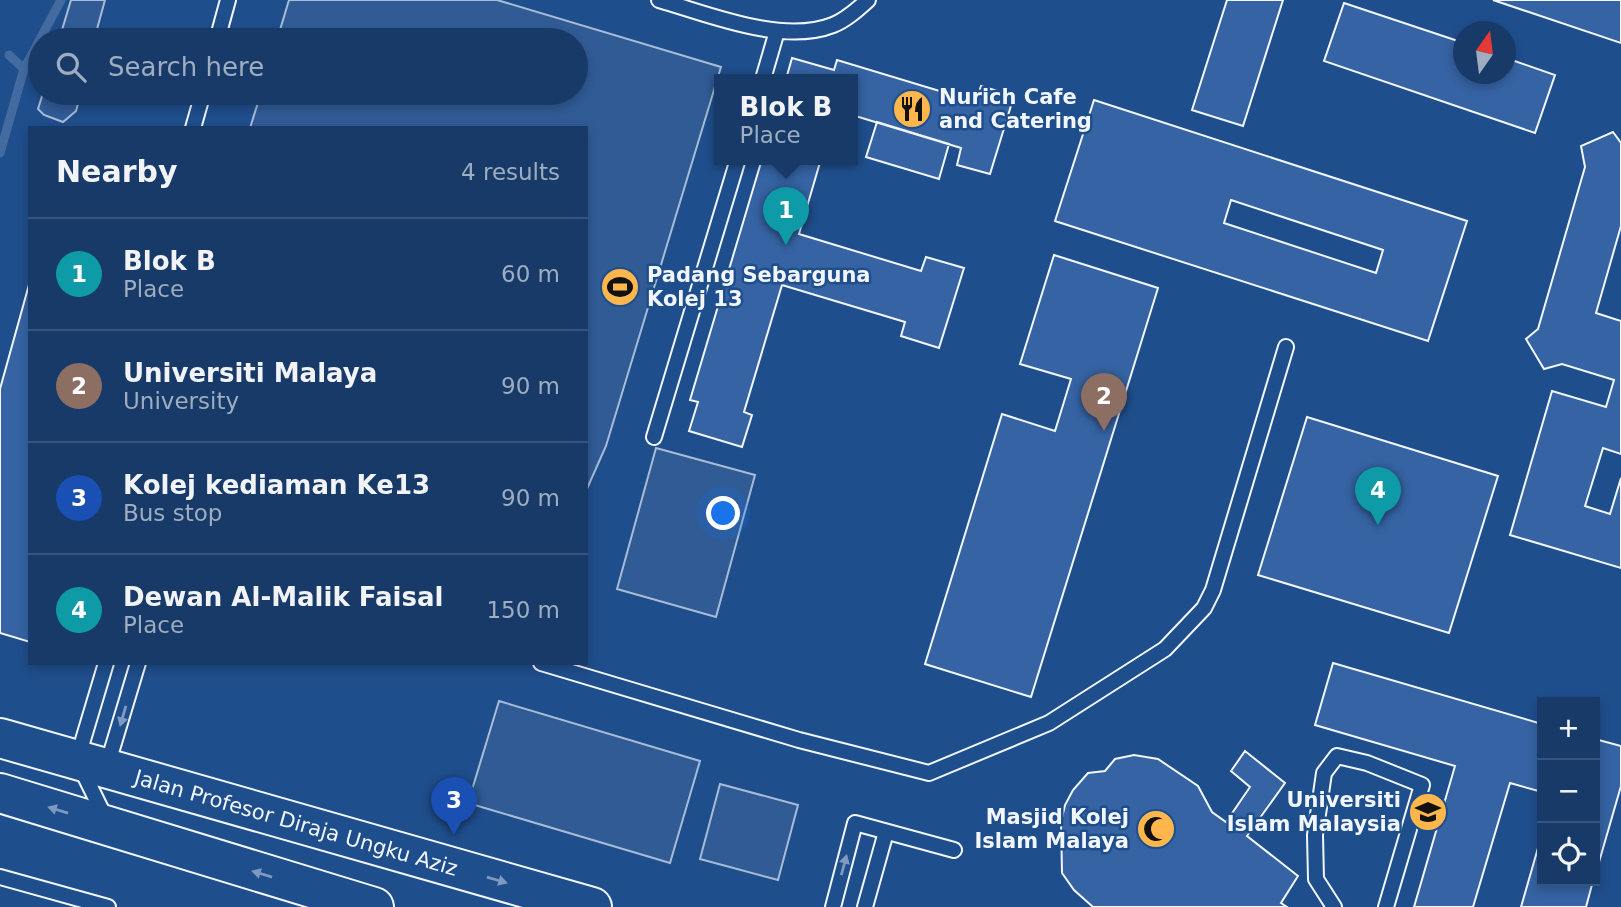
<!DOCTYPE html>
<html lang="en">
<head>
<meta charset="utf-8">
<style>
  :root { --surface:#173a69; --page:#20416f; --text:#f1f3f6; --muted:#9eadc0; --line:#36547d; --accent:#ffb74d }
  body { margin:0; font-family:"DejaVu Sans",sans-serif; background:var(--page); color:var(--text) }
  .controls { position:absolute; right:21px; bottom:21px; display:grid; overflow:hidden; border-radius:0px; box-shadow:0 4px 10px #0003 }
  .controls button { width:63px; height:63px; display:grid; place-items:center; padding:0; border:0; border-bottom:2px solid var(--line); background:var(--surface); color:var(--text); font:35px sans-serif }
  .compass { position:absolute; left:1453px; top:21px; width:63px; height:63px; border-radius:50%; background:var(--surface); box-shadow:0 4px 10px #0003; rotate:14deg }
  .you { position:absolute; left:724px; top:514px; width:24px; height:24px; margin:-18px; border:5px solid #fff; border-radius:50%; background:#1a73e8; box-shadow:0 0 0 10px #1a73e833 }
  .badge { display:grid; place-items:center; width:46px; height:46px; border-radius:50%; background:var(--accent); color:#fff; font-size:23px; font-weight:700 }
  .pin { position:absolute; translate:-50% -58px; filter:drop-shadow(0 2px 4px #0008) }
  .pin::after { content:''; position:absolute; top:37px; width:24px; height:21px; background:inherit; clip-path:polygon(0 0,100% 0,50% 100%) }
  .popup { position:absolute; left:714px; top:74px; width:144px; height:91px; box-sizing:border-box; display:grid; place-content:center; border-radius:0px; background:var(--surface); filter:drop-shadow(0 2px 5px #0005); font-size:23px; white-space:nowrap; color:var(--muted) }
  .popup b { font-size:26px; color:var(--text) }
  .popup::after { content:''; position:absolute; left:50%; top:100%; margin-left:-14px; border:14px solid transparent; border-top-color:var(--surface) }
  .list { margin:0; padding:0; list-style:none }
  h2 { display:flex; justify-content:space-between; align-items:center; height:91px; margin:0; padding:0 28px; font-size:30px }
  h2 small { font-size:23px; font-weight:400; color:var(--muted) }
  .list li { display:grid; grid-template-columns:46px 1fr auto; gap:21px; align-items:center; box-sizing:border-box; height:112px; padding:0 28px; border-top:2px solid var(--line) }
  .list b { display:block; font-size:26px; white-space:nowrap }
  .list p { margin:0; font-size:23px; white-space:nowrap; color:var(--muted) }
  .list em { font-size:23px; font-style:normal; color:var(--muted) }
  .icon { flex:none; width:38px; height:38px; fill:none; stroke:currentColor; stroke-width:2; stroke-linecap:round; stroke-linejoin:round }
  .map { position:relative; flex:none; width:1621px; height:907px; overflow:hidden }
  .search { position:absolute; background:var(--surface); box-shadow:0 4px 10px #0003; left:28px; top:28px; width:560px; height:77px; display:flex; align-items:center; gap:18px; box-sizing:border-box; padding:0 24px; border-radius:38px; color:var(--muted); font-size:26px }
  .panel { position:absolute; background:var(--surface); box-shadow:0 4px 10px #0003; left:28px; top:126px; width:560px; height:539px; border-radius:0px }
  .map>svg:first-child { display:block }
  .green { fill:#305b95; stroke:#a8bbd7; stroke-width:2 }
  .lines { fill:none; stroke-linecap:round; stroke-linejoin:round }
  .stream { stroke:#446ba0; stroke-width:9 }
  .building { fill:#3563a3; stroke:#f2f6ff; stroke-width:2; fill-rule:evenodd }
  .service-casing { stroke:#f2f6ff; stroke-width:18 }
  .primary-casing { stroke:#f2f6ff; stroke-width:42 }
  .service { stroke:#1f4e8c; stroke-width:14 }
  .primary { stroke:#1f4e8c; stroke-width:38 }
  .oneway { fill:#7e9ac0 }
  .labels { text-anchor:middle; stroke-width:5; stroke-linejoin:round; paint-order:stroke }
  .poi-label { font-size:21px; font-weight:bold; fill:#f2f6ff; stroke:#1f4e8c; text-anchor:start }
  .street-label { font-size:21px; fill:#f2f6ff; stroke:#1f4e8c }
</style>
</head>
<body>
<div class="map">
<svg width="1621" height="907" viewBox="0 0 1621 907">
  <rect width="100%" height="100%" fill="#1f4e8c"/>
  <path class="green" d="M 71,0 L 105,0 L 94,40 L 59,40 Z
    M 289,0 L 497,0 L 721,67 L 606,446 L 586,491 L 586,128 L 250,128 L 261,93 L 576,93 L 576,40 L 277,40 Z
    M 43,93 L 81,93 L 76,111 L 63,122 L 44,115 L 38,109 Z
    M 656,448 L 755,475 L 716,617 L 617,589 Z
    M 499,701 L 700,761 L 670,863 L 468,803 Z
    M 720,784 L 798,805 L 778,880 L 700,859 Z"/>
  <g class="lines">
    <path class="stream" d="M 9,55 L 24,69
      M 0,153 L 24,69 L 61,0"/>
  </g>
  <path class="building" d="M 1227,0 L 1283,0 L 1243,126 L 1192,110 Z
    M 1493,0 L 1621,0 L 1621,43 Z
    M 1344,3 L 1464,43 L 1464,74 L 1506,74 L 1506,58 L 1555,75 L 1535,133 L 1324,61 Z
    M 792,58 L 834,70 L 837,60 L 976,102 L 981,86 L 1014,96 L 990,174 L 957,165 L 961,148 L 852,115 L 852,79 L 786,79 Z
    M 1094,100 L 1467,221 L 1428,341 L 1055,221 ZM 1231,200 L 1383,250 L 1376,273 L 1224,223 Z
    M 877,122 L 949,144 L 939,179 L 866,157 Z
    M 1613,132 L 1621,143 L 1621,226 L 1596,313 L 1621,321 L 1621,454 L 1603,448 L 1585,506 L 1610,514 L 1621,478 L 1621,568 L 1510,535 L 1552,391 L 1606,407 L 1614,380 L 1562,364 L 1544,369 L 1526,339 L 1538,329 L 1585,167 L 1581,146 Z
    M 762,159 L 821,159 L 799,234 L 921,271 L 926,257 L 964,268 L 939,348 L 901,336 L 905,322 L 782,285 L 744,412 L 752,415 L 742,447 L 689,431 L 698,402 L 690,400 Z
    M 1054,255 L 1158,288 L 1031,697 L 925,664 L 1002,414 L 1055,431 L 1071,379 L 1020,364 Z
    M 30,281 L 30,642 L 0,633 L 0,389 Z
    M 1307,417 L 1498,476 L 1449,633 L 1258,575 Z
    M 1333,663 L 1542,724 L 1542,792 L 1510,783 L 1473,907 L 1414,907 L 1455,766 L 1315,725 Z
    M 1595,739 L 1621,746 L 1621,786 L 1595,876 Z
    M 1245,751 L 1285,783 L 1247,836 L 1298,876 L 1281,903 L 1287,907 L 1093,907 L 1074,890 L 1062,873 L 1061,822 L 1065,805 L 1073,790 L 1088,773 L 1105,771 L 1115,759 L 1134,755 L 1158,759 L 1198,786 L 1212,812 L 1226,822 L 1250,787 L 1231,771 Z
    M 1542,834 L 1542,881 L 1593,881 L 1586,907 L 1521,907 Z"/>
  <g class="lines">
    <defs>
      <path id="service" d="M 659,0 C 708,14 782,45 833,25 C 846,20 858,9 868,0
        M 217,40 L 228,0
        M 763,79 L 777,31
        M 193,128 L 203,93
        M 654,437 L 738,159
        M 106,663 L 77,760 L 102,811 L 108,818
        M 541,663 L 799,740 L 929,773 L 1049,723 L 1165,649 L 1204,608 L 1213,590 L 1286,347
        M 107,766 L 138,663
        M 0,877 L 108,907
        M 833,907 L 855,823 L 954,850
        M 865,907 L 886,832
        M 1334,907 L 1316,879 L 1315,835 L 1324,773 L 1337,756 L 1367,763 L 1422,785 L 1386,907"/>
      <path id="primary" d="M 0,738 L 592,907
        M 0,793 L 374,907"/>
    </defs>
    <use href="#service" class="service-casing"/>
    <use href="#primary" class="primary-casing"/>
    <use href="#service" class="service"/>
    <use href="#primary" class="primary"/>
  </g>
  <defs><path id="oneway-solid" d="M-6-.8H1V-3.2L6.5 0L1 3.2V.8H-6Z" transform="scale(1.75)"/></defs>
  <g class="oneway">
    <use href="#oneway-solid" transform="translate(123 716) rotate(106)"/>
    <use href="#oneway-solid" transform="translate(58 810) rotate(-163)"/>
    <use href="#oneway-solid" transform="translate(844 865) rotate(-75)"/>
    <use href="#oneway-solid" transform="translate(262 874) rotate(-163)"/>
    <use href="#oneway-solid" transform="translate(497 880) rotate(16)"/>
  </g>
  <defs>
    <symbol id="restaurant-disc" viewBox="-11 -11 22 22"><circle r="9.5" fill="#ffb74d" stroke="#1f4e8c"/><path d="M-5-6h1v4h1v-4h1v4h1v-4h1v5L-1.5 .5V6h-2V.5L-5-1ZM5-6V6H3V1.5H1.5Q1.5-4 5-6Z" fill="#111"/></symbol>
    <symbol id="stadium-disc" viewBox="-11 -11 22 22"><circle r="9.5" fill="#ffb74d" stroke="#1f4e8c"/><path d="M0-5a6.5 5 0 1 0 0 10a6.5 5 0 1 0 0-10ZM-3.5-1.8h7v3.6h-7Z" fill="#111"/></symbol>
    <symbol id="university-disc" viewBox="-11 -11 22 22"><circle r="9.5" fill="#ffb74d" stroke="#1f4e8c"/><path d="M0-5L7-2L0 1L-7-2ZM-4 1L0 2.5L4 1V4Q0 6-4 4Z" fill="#111"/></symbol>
    <symbol id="mosque-disc" viewBox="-11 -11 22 22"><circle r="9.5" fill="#ffb74d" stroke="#1f4e8c"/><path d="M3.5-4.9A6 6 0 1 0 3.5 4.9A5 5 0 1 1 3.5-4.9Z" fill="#111"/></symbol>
  </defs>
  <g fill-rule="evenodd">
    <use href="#restaurant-disc" x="890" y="87" width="44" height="44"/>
    <use href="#stadium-disc" x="598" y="265" width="44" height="44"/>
    <use href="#university-disc" x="1406" y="790" width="44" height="44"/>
    <use href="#mosque-disc" x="1134" y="807" width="44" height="44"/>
  </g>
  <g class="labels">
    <g class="poi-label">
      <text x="939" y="104">Nurich Cafe<tspan x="939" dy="24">and Catering</tspan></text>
      <text x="647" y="282">Padang Sebarguna<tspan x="647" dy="24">Kolej 13</tspan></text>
      <text x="1401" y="807" text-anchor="end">Universiti<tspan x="1401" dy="24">Islam Malaysia</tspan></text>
      <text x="1129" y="824" text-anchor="end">Masjid Kolej<tspan x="1129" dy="24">Islam Malaya</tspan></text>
    </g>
    <g class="street-label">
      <text transform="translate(296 823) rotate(16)" y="7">Jalan Profesor Diraja Ungku Aziz</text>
    </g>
  </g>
</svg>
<div class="controls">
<button>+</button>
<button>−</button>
<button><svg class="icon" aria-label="locate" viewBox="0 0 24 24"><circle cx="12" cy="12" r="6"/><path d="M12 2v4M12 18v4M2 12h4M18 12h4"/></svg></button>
</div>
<svg class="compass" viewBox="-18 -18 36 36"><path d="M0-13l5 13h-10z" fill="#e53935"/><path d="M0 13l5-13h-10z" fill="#9eadc0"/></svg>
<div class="you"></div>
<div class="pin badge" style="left:786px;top:245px;background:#0f9aa8">1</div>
<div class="popup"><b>Blok B</b>Place</div>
<div class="pin badge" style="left:1104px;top:431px;background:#8d6e63">2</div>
<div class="pin badge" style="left:454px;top:835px;background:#1a4fb4">3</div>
<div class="pin badge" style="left:1378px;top:525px;background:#0f9aa8">4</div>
<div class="search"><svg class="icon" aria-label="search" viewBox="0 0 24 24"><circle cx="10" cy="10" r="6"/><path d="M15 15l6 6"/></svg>Search here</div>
<section class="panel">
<h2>Nearby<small>4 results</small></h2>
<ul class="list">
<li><span class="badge" style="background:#0f9aa8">1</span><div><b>Blok B</b><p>Place</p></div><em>60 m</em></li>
<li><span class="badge" style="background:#8d6e63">2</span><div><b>Universiti Malaya</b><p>University</p></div><em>90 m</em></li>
<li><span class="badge" style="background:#1a4fb4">3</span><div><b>Kolej kediaman Ke13</b><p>Bus stop</p></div><em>90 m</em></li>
<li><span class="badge" style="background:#0f9aa8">4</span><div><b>Dewan Al-Malik Faisal</b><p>Place</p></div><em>150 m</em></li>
</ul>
</section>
</div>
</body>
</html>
